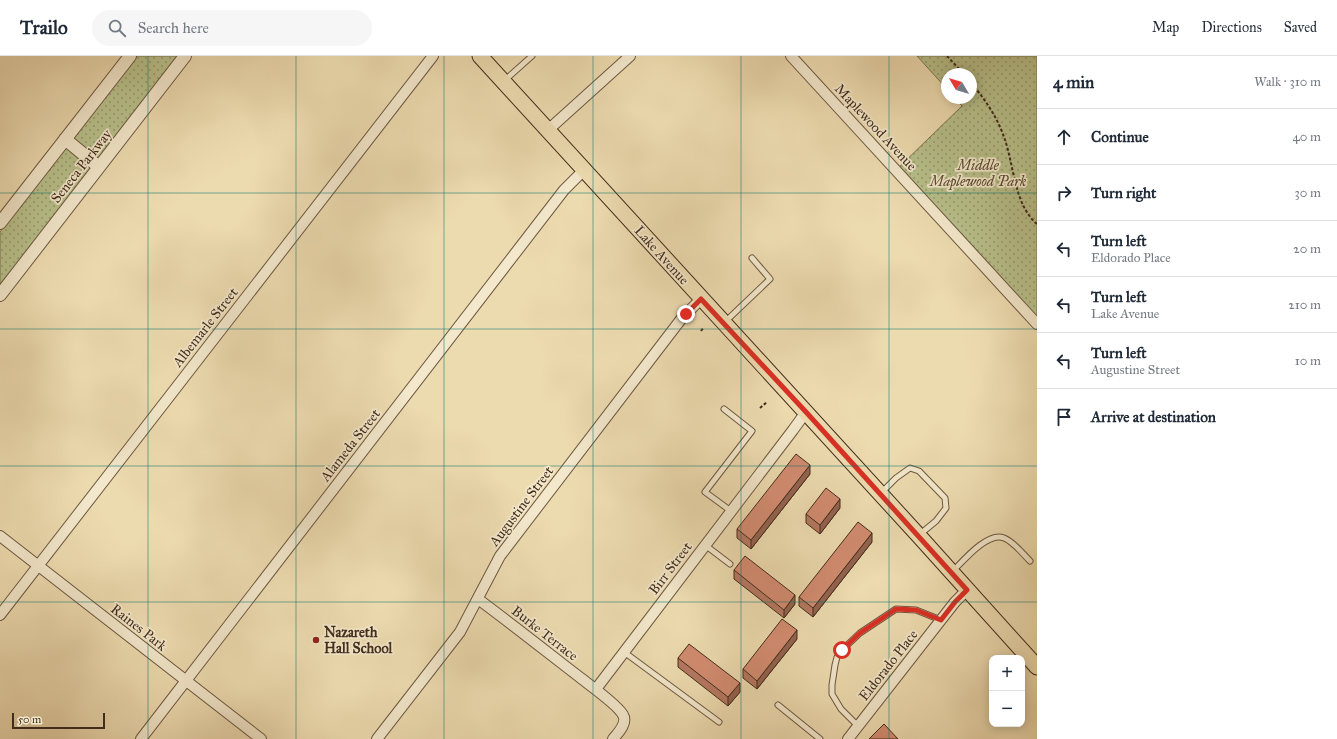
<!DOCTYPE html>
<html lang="en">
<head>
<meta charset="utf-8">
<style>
  :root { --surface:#fff; --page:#f6f6f7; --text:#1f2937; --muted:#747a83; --line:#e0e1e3 }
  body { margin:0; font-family:"IM FELL Great Primer",serif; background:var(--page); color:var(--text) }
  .controls { position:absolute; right:12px; bottom:12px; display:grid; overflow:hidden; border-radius:8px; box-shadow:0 2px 10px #0003 }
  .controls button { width:36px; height:36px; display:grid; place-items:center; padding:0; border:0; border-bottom:1px solid var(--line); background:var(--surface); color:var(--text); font:20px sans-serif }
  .compass { position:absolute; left:941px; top:12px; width:36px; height:36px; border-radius:50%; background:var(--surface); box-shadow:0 2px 10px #0003; rotate:308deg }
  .scale { position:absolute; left:12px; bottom:10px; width:93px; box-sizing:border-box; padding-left:4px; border:2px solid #422c1b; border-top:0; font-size:11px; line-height:14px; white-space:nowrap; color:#422c1b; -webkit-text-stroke:3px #f3e8cc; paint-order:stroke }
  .stop { position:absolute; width:12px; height:12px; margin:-9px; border:3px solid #d93025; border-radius:50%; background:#fff }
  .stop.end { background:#d93025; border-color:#fff; box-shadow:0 1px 4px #0008 }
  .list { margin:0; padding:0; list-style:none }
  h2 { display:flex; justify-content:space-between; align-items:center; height:52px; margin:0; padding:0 16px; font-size:17px }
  h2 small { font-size:13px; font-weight:400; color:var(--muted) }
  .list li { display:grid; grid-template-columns:26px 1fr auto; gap:12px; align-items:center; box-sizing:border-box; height:56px; padding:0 16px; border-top:1px solid var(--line) }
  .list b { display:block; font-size:15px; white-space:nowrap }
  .list p { margin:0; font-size:13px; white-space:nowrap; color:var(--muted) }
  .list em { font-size:13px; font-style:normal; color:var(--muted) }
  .icon { flex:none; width:22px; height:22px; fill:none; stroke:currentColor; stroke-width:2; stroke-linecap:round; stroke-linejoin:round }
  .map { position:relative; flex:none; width:1037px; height:683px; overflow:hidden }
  header { display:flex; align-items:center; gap:24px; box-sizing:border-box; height:56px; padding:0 20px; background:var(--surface); border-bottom:1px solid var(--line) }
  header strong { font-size:19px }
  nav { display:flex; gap:22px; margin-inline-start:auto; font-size:14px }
  .search { width:280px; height:36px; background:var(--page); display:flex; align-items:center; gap:10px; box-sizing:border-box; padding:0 14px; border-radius:22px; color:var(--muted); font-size:15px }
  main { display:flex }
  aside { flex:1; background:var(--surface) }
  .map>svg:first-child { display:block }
  .park { fill:url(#park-dots); stroke:#7d7653 }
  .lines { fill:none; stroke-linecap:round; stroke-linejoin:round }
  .service-casing { stroke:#6d5840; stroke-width:7 }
  .minor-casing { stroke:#6d5840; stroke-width:12 }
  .tertiary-casing { stroke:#6d5840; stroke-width:14 }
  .primary-casing { stroke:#422c1b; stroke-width:17 }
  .path { stroke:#422c1b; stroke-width:2; stroke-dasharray:3 2; stroke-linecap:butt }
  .service { stroke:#f3e8cc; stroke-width:5 }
  .minor { stroke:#f3e8cc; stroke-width:10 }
  .tertiary { stroke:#f3e8cc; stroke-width:12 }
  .primary { stroke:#eddbb0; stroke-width:15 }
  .wall { fill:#b57861; stroke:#422c1b }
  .shaded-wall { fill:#94624f; stroke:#422c1b }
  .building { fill:#d38c71; stroke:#422c1b }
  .route { stroke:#d93025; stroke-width:5 }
  .grid { fill:none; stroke:#0f766e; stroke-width:1; stroke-opacity:0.55 }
  .poi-dot { fill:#8f2418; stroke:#f3e8cc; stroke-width:1.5 }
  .labels { text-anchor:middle; stroke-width:3.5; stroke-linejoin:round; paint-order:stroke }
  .street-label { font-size:14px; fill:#422c1b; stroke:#f3e8cc }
  .park-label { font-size:14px; font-style:italic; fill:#5a4a31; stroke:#f3e8cc }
  .poi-label { font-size:14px; font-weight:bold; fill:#422c1b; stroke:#f3e8cc; text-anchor:start }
</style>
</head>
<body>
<header>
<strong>Trailo</strong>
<div class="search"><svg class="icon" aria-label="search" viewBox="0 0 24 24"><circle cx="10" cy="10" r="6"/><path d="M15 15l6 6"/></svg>Search here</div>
<nav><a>Map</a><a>Directions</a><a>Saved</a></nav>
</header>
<main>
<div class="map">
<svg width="1037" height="683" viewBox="0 0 1037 683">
  <defs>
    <pattern id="park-dots" width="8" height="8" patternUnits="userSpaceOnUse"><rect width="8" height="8" fill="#b8c08b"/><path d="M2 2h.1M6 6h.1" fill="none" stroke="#979c71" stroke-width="1.8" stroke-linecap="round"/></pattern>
  </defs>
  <rect width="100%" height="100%" fill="#eddbb0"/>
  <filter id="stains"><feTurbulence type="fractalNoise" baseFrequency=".005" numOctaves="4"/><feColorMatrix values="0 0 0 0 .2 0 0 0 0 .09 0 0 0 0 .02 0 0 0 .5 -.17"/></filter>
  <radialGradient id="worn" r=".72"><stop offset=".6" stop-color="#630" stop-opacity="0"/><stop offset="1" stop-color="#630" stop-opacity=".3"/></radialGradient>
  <path class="park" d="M 137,0 L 178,0 L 0,229 L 0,176 Z
    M 917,0 L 1037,0 L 1037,270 L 896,114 L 962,50 L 955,42 L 971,42 L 971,18 L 947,18 L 947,33 Z"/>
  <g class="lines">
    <defs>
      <path id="service" d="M 504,25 L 532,0
        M 726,265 L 770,223 L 752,202
        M 724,353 L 752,375 L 705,436 L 731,455
        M 882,436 L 896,422 L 910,412 L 919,415 L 945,442 L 946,452 L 936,465 L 919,479
        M 705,489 L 730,508
        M 953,515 C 963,505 988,475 1004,482 C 1014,486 1022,497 1030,505
        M 624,596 L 719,666
        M 778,649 L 820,683
        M 858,670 L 841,653 L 832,638 L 832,629 L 835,609 L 837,601 L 842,594 L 860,577 L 896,553 L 916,554 L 941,564"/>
      <path id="minor" d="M 791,0 L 1037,268
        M 547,75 L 630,0
        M 0,480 L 261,683
        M 478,543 C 513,569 547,596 582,623 C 591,630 619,650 623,659 C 628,667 618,677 613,683
        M 0,559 L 433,0
        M 596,633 L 793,374 L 806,356
        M 141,683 L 564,134 L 584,114
        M 377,683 L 460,576 L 500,500 L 682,262 L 701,243
        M 848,683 L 955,546 L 967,534"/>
      <path id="tertiary" d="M 65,83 L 99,111
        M 0,167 L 130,0
        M 0,239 L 185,0"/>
      <path id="primary" d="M 480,0 L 919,480 L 1037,611"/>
    </defs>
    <use href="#service" class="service-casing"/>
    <use href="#minor" class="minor-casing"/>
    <use href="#tertiary" class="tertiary-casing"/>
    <use href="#primary" class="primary-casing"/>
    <path class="path" d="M 947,0 L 964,18
      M 971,27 C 985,43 997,61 1004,81 C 1014,108 1014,149 1037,168
      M 701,275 L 704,271
      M 760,352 L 767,346"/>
    <use href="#service" class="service"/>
    <use href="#minor" class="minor"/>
    <use href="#tertiary" class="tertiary"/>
    <use href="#primary" class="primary"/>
  </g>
  <path class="wall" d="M 810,418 L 751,493 L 737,482 L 737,473 Z
    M 840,452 L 820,478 L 806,467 L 806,458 Z
    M 872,486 L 813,561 L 799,550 L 799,541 Z
    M 734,514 L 795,548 L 784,562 L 734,523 Z
    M 797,583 L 757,633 L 743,622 L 743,613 Z
    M 678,602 L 740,636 L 728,650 L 678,611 Z"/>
  <path class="shaded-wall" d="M 810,409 L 810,418 L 751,493 L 751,484 Z
    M 840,443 L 840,452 L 820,478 L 820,469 Z
    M 872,477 L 872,486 L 813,561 L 813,552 Z
    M 795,539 L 795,548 L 784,562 L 784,554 Z
    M 797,574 L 797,583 L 757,633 L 757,625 Z
    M 740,627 L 740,636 L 728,650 L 728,641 Z"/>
  <path class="building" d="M 796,398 L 810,409 L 751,484 L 737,473 Z
    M 826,432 L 840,443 L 820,469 L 806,458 Z
    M 858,466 L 872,477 L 813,552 L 799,541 Z
    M 745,500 L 795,539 L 784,554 L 734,514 Z
    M 782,563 L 797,574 L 757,625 L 743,613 Z
    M 689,588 L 740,627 L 728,641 L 678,602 Z
    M 884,668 L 898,683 L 869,683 Z"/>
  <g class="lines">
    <path class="route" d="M 686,258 L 701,243 L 806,356 L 967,534 L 955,546 L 941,564 L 916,554 L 896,553 L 860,577 L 842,594"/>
  </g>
  <path class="grid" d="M 148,0 L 148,683M 296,0 L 296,683M 444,0 L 444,683M 593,0 L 593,683M 741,0 L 741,683M 889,0 L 889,683M 0,137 L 1037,137M 0,273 L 1037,273M 0,410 L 1037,410M 0,546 L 1037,546"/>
  <circle class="poi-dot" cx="316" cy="584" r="4"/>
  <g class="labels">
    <g class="street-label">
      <text transform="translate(876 71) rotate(47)" y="5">Maplewood Avenue</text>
      <text transform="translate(81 110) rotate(-52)" y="5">Seneca Parkway</text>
      <text transform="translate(662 199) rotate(48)" y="5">Lake Avenue</text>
      <text transform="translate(205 271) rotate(-52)" y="5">Albemarle Street</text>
      <text transform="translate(350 389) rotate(-52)" y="5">Alameda Street</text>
      <text transform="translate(521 450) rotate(-53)" y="5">Augustine Street</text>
      <text transform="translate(670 512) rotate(-53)" y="5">Birr Street</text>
      <text transform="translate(139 571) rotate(38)" y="5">Raines Park</text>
      <text transform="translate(545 577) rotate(38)" y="5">Burke Terrace</text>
      <text transform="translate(888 609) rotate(-52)" y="5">Eldorado Place</text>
    </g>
    <g class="park-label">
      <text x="978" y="114">Middle<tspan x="978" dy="16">Maplewood Park</tspan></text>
    </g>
    <g class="poi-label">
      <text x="324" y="581">Nazareth<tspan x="324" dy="16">Hall School</tspan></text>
    </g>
  </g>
  <rect width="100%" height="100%" filter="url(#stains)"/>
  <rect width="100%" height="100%" fill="url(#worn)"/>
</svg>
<div class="controls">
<button>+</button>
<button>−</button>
</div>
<svg class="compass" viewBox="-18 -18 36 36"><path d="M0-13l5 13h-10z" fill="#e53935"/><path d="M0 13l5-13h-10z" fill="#747a83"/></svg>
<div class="scale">50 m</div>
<div class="stop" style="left:842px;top:594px"></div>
<div class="stop end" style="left:686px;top:258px"></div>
</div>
<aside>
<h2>4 min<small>Walk · 310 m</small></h2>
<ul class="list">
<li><svg class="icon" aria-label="ahead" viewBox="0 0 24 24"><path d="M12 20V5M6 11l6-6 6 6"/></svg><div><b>Continue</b></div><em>40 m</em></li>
<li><svg class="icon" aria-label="right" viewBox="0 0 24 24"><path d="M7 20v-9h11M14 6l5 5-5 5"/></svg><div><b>Turn right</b></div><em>30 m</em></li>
<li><svg class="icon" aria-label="left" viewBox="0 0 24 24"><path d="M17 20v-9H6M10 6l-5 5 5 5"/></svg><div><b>Turn left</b><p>Eldorado Place</p></div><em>20 m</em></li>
<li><svg class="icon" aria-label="left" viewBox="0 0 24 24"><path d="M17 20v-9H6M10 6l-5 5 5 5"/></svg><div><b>Turn left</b><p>Lake Avenue</p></div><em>210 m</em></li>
<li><svg class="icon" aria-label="left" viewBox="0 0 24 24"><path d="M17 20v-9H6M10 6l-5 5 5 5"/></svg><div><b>Turn left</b><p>Augustine Street</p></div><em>10 m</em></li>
<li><svg class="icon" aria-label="arrive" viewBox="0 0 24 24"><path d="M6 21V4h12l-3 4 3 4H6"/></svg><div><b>Arrive at destination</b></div></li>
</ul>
</aside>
</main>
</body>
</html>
